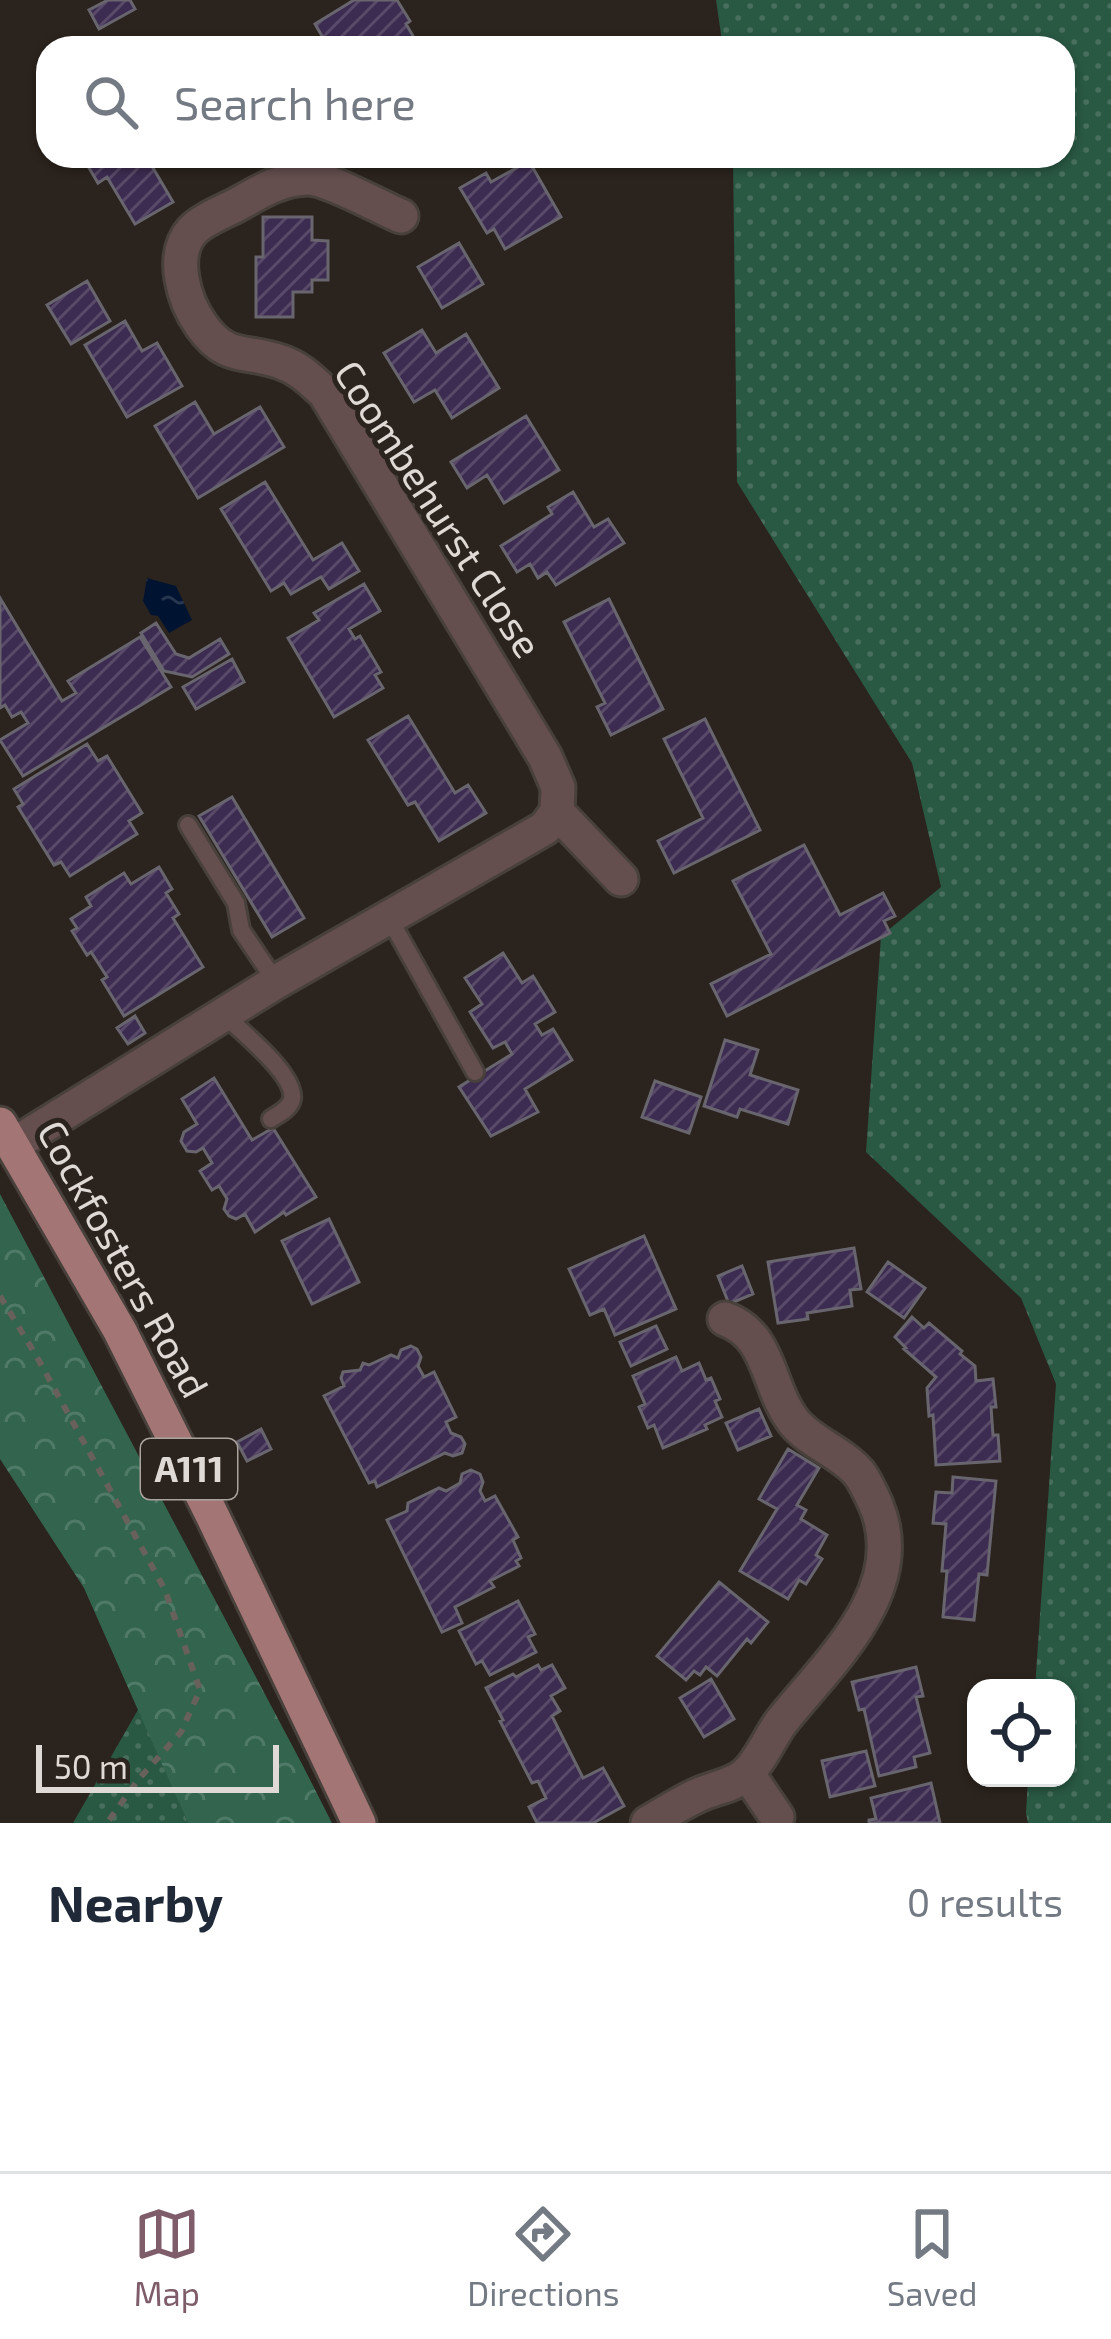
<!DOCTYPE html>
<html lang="en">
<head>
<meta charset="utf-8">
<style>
  :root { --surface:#fff; --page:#f2f2f3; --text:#1f2937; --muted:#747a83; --line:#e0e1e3; --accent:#7e5c6a }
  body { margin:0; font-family:"Exo 2",sans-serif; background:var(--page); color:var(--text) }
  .controls { position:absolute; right:36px; bottom:36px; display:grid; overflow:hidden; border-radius:24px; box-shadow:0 3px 9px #0004 }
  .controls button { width:108px; height:108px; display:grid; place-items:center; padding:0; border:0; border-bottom:3px solid var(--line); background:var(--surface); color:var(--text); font:60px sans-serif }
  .scale { position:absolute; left:36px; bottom:30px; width:243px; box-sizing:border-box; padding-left:12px; border:6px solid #e0dad6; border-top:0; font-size:33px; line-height:42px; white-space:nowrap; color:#e0dad6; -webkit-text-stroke:9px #2b231d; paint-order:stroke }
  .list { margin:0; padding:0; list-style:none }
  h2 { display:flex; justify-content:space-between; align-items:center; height:156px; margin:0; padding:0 48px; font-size:51px }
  h2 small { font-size:39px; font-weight:400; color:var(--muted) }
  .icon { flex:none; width:66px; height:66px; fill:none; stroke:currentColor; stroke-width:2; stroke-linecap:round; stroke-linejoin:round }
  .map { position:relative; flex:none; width:1111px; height:1823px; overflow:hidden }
  .search { position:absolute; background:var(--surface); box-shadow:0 3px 9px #0004; left:36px; right:36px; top:36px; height:132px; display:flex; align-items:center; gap:30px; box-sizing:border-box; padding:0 42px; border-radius:36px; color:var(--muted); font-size:45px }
  .sheet { height:348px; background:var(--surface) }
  nav { display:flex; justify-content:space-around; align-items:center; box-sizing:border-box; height:168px; border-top:3px solid var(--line); background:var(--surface); font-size:33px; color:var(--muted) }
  nav a { display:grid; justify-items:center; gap:6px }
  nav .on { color:var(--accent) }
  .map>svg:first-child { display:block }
  .green { fill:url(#green-dots) }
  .forest { fill:url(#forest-crowns) }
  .water { fill:url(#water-ripples) }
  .building { fill:url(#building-hatch); stroke:#69656f; stroke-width:3 }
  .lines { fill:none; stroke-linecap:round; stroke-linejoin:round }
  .service-casing { stroke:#48403b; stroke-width:22 }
  .minor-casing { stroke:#48403b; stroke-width:39 }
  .primary-casing { stroke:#48403b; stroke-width:39 }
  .path { stroke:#68615b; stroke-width:6; stroke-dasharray:9 9; stroke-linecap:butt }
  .service { stroke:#644e4e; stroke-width:16 }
  .minor { stroke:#644e4e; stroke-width:33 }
  .primary { stroke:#a37675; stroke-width:33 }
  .labels { text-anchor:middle; stroke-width:10; stroke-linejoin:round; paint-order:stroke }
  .shield { fill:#2b231d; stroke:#aaa39e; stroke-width:3 }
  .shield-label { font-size:36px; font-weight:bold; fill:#e0dad6 }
  .street-label { font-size:39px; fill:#e0dad6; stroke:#2b231d }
</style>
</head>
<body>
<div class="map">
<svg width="1111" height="1823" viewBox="0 0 1111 1823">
  <defs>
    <pattern id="green-dots" width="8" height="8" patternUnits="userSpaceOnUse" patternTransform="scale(3)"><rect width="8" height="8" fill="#295843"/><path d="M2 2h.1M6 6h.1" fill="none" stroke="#486f5d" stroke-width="1.8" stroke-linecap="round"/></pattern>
    <pattern id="forest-crowns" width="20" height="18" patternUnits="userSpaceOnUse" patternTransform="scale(3)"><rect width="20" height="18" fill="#32644e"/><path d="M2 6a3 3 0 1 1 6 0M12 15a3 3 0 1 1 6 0" fill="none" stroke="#4f7a67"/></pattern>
    <pattern id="water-ripples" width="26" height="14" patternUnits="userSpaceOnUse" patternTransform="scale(3)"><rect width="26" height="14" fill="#001431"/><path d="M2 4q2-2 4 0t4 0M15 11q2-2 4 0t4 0" fill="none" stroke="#25364e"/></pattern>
    <pattern id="building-hatch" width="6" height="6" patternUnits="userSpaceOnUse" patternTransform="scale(3)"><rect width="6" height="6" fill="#3d2c51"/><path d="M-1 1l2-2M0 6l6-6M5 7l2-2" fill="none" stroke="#594a69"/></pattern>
  </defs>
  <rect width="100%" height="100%" fill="#2b231d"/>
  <path class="green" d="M 716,0 L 1111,0 L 1111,1823 L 1028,1823 L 1026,1813 L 1028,1778 L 1066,1778 L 1066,1688 L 1035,1688 L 1056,1384 L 1021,1298 L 866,1152 L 881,936 L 941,887 L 912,763 L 737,482 L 733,156 L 1063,156 L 1063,48 L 723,48 Z
    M 139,1708 L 188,1823 L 73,1823 Z"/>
  <path class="forest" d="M 0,1194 L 303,1766 L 332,1823 L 188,1823 L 84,1588 L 0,1459 Z"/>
  <path class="water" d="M 147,578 L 176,586 L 192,620 L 169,633 L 158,616 L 151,615 L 143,601 Z"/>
  <path class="building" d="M 108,0 L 130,0 L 135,9 L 99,29 L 89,10 Z
    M 354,0 L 397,0 L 410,21 L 406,24 L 420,48 L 329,48 L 315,24 Z
    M 82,156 L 146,156 L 173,202 L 135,224 L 107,177 L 98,183 Z
    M 529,161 L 561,217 L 505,249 L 494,229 L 487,233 L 460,188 L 486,173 L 491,182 Z
    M 263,217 L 312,217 L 312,240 L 328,241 L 328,280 L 312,280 L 312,292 L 293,292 L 293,317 L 256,317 L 256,257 L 263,257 Z
    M 459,243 L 483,284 L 442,308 L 418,267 Z
    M 87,281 L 110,321 L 71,344 L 47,305 Z
    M 125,321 L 142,351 L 157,343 L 182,386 L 127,417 L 85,345 Z
    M 422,330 L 436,353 L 466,334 L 499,388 L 452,418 L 435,390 L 414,402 L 384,353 Z
    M 195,402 L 214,434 L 260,407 L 284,447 L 198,498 L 155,426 Z
    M 526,416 L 559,470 L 504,503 L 487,475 L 467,488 L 451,462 Z
    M 265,482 L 313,560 L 342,543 L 359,571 L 329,589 L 321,577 L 291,594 L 284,583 L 271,591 L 221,509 Z
    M 573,492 L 594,527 L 608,519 L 624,543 L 556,585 L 547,572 L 538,578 L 530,564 L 517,572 L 501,546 L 552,514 L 548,507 Z
    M 364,584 L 380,611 L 349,629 L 355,639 L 360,636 L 381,672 L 375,675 L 383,688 L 334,717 L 288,638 L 319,620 L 314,613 Z
    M 0,598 L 62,701 L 76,693 L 68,681 L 140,637 L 171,687 L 23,776 L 0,740 L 28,723 L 21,712 L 12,717 L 5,705 L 0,708 Z
    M 609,599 L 663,709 L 611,735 L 597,707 L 605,703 L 564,622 Z
    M 156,623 L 176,654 L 189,658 L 220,639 L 229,654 L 192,677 L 164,671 L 141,633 Z
    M 232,659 L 244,682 L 196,709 L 183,687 Z
    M 408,716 L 455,793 L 468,785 L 486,813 L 439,841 L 415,802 L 408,805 L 368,740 Z
    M 705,719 L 760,830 L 674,873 L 658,841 L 703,818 L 664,739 Z
    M 87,744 L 98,761 L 107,756 L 142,813 L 129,821 L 137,834 L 70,876 L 61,862 L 54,865 L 18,807 L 23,804 L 14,789 Z
    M 232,797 L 304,918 L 272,937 L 199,816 Z
    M 804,845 L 840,915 L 883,893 L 895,916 L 884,921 L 890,933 L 727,1016 L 711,984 L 771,954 L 733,881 Z
    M 159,867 L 172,889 L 166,893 L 179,914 L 173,918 L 203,967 L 124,1016 L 102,980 L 107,977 L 91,952 L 87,955 L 72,931 L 77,928 L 71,919 L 91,906 L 86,897 L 124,873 L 131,884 Z
    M 503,953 L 522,983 L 533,976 L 555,1012 L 535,1024 L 542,1035 L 553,1029 L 572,1060 L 525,1089 L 538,1112 L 491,1136 L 459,1087 L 512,1054 L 505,1042 L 493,1048 L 470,1012 L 482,1004 L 465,978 Z
    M 135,1016 L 145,1033 L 128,1044 L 117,1028 Z
    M 725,1040 L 758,1050 L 750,1075 L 798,1090 L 788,1124 L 740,1109 L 737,1117 L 704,1106 Z
    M 214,1078 L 252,1140 L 273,1128 L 316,1197 L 286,1215 L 284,1212 L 255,1232 L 245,1214 L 236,1219 L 229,1216 L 224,1209 L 227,1199 L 219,1186 L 212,1190 L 200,1171 L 212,1163 L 203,1148 L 196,1152 L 187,1151 L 181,1141 L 184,1132 L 197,1124 L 182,1099 Z
    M 655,1081 L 701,1097 L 689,1133 L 642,1117 Z
    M 329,1219 L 359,1282 L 312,1304 L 282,1241 Z
    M 644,1236 L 676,1309 L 615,1335 L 604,1309 L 590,1315 L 569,1269 Z
    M 854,1248 L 861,1289 L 850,1290 L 852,1306 L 807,1313 L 808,1319 L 778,1323 L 768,1262 Z
    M 888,1262 L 925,1288 L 904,1318 L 867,1292 Z
    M 742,1266 L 753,1294 L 729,1304 L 718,1276 Z
    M 912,1317 L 924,1328 L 929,1323 L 962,1351 L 960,1354 L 975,1366 L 976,1381 L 993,1379 L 996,1407 L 991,1407 L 993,1435 L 998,1435 L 1000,1461 L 936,1465 L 933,1415 L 929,1416 L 927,1388 L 936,1377 L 904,1349 L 906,1348 L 895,1337 Z
    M 656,1326 L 667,1349 L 631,1366 L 620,1342 Z
    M 411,1346 L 417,1349 L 421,1357 L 418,1366 L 424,1377 L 434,1372 L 456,1417 L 446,1422 L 451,1433 L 461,1437 L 465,1444 L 462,1453 L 453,1456 L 445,1453 L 377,1487 L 375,1481 L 369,1483 L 324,1396 L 344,1386 L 341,1378 L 343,1372 L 360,1370 L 363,1363 L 369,1365 L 391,1355 L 398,1358 L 401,1350 Z
    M 676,1357 L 682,1371 L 699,1363 L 706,1380 L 711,1378 L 720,1399 L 715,1401 L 722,1417 L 705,1425 L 707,1429 L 663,1448 L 654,1425 L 648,1428 L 639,1407 L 645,1404 L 633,1376 Z
    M 759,1409 L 771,1436 L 738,1450 L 726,1423 Z
    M 261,1429 L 271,1449 L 247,1461 L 237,1442 Z
    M 788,1449 L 819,1468 L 797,1505 L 806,1510 L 801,1519 L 827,1535 L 816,1555 L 822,1559 L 806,1584 L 799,1580 L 788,1599 L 740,1571 L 777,1509 L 759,1499 Z
    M 471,1470 L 480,1474 L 483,1482 L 480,1491 L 485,1501 L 495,1496 L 518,1537 L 513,1540 L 521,1558 L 516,1561 L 519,1566 L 490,1581 L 494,1587 L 455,1607 L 462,1623 L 442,1632 L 387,1520 L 407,1511 L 408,1503 L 439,1488 L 446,1491 L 460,1483 L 462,1474 Z
    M 953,1477 L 996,1481 L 987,1575 L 979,1574 L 974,1620 L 943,1617 L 947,1571 L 942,1571 L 946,1524 L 933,1523 L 936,1492 L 952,1493 Z
    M 719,1582 L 768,1622 L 751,1643 L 747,1639 L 717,1676 L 706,1667 L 700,1675 L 694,1671 L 686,1680 L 657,1656 Z
    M 518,1601 L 535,1634 L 528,1637 L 536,1652 L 490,1675 L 482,1661 L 476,1664 L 459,1631 Z
    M 538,1665 L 541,1670 L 552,1665 L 565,1688 L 551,1696 L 560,1711 L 552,1716 L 583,1778 L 603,1768 L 624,1806 L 593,1823 L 537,1823 L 529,1807 L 546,1798 L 538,1781 L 532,1783 L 500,1721 L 503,1720 L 486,1688 L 513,1674 L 516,1677 Z
    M 916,1667 L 923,1696 L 916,1697 L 930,1753 L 914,1757 L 916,1767 L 879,1776 L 864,1709 L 859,1710 L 852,1682 Z
    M 711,1679 L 734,1719 L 704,1737 L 680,1698 Z
    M 866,1751 L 875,1786 L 830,1797 L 822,1761 Z
    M 931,1783 L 940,1823 L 869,1823 L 869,1820 L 876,1819 L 871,1798 Z"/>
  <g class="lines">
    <defs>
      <path id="service" d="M 188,825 L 236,903 L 241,930 L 276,982
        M 388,916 L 475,1072
        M 224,1015 C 241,1031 296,1075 292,1099 C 290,1109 278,1114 271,1119"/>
      <path id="minor" d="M 401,216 C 379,207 328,178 308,178 C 283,178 261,191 240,203 C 226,211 203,219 192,231 C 170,256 184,301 201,325 C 227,362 245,349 281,362 C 299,368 311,380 325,393 L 545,757 L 558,787 L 557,812 L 621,879
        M 13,1145 L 276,982 L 545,828 L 557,812
        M 747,1773 L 777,1817
        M 648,1823 C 664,1814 679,1804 696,1796 C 712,1788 733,1786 746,1774 C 760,1762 771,1735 782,1721 C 830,1661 911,1589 876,1505 C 872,1496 865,1481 859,1473 C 841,1452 811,1443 794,1422 C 767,1388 771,1335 725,1319"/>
      <path id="primary" d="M 0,1124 L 120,1331 L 214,1519 L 359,1823"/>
    </defs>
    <use href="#service" class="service-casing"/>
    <use href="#minor" class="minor-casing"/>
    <use href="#primary" class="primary-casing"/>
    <path class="path" d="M 0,1296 L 37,1357 L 165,1590 L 200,1690 L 181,1732 L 138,1780 L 107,1823"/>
    <use href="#service" class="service"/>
    <use href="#minor" class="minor"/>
    <use href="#primary" class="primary"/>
  </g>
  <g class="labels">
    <rect class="shield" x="141" y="1439" width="96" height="60" rx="9"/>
    <g class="shield-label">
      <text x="189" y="1482">A111</text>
    </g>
    <g class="street-label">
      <text transform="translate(438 509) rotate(57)" y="14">Coombehurst Close</text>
      <text transform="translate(123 1259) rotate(61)" y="14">Cockfosters Road</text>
    </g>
  </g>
</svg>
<div class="controls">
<button><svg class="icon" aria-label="locate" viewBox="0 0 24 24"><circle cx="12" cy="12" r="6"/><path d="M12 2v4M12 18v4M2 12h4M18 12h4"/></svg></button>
</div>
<div class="scale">50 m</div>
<div class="search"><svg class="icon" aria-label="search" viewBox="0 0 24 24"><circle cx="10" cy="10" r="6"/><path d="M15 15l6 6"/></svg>Search here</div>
</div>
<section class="sheet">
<h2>Nearby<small>0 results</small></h2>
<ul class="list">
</ul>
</section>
<nav>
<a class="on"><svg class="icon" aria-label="map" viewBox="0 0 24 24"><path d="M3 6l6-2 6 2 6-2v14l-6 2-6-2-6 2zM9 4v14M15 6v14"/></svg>Map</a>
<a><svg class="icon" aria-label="directions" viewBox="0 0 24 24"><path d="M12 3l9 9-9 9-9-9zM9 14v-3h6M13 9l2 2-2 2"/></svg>Directions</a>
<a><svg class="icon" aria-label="saved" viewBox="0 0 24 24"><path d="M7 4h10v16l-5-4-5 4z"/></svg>Saved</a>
</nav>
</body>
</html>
